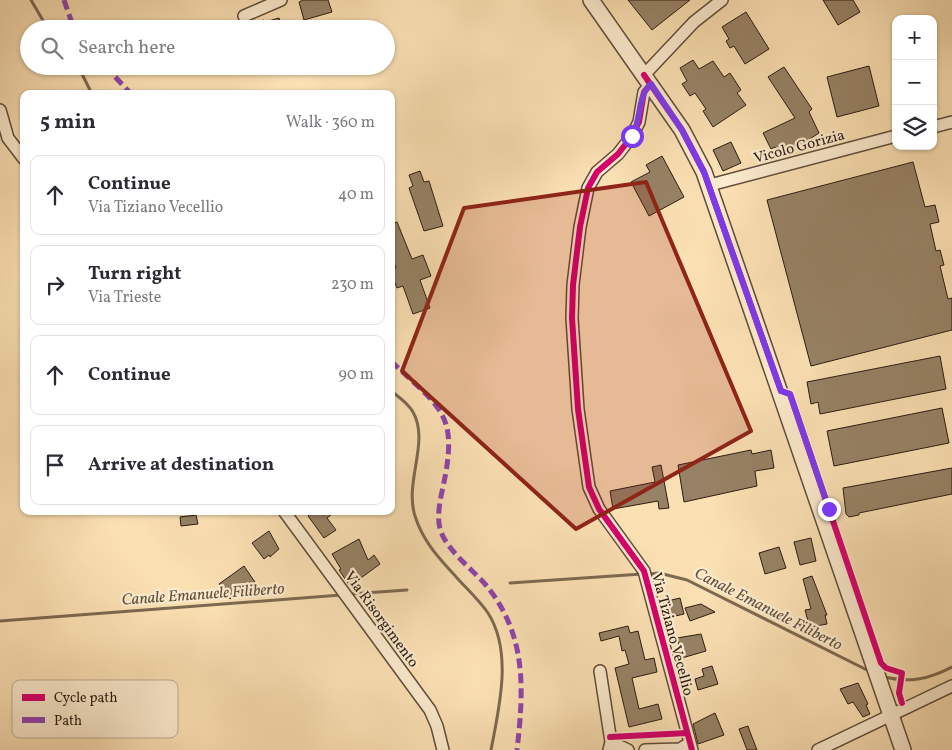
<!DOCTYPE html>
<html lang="en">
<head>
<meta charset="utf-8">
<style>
  :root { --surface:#fff; --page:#f2f2f3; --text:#2b2b33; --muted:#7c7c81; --line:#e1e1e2 }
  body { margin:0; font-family:Vollkorn,serif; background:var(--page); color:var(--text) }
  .controls { position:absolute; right:15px; top:15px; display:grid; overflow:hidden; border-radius:10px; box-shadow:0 1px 4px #0004 }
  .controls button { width:45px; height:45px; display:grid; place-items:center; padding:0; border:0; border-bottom:1px solid var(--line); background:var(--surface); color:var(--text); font:25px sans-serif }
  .stop { position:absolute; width:15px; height:15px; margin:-11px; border:4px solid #7c3aed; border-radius:50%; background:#fff }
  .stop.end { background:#7c3aed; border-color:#fff; box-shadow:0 1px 5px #0008 }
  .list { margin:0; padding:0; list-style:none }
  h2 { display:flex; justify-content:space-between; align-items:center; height:65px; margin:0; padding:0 20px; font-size:21px }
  h2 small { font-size:16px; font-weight:400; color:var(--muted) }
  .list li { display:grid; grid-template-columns:32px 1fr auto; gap:15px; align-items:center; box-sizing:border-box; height:80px; margin:0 10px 10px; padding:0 10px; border:1px solid var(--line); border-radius:10px }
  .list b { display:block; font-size:19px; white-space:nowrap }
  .list p { margin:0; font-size:16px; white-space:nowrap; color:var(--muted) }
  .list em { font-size:16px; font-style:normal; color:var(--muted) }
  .icon { flex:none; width:28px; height:28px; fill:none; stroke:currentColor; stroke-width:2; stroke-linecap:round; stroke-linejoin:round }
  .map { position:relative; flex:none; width:952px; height:750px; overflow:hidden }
  .search { position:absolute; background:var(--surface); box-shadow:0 1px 4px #0004; left:20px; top:20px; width:375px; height:55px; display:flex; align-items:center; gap:12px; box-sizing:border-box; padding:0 18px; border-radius:28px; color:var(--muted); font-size:19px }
  .panel { position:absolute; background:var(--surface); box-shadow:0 1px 4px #0004; left:20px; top:90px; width:375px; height:425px; border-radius:10px }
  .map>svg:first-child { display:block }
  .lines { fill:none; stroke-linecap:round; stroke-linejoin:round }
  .stream { stroke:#7d6951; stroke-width:3 }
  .building { fill:#978265; stroke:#2a1c11 }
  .minor-casing { stroke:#5e4d3a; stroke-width:14 }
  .tertiary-casing { stroke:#5e4d3a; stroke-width:18 }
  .minor { stroke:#fcebce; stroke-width:11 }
  .tertiary { stroke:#fcebce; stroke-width:15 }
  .quiet { stroke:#8e44ad; stroke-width:5; stroke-dasharray:10 5; stroke-linecap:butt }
  .cycleway-casing { stroke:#fcebce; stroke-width:9 }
  .cycleway { stroke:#d6006c; stroke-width:6 }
  .route { stroke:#7c3aed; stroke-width:6 }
  .marked { fill:#8f2418; fill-opacity:0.2; stroke:#8f2418; stroke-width:4; stroke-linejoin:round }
  .labels { text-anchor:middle; stroke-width:4.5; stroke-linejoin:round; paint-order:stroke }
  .street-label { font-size:15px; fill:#2a1c11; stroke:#fcebce }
  .water-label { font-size:16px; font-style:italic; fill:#61503c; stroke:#fcebce }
  .key { fill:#fcebce; stroke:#bdad95; stroke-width:1 }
  .key-label { font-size:14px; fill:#2a1c11 }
</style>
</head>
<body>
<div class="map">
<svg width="952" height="750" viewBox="0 0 952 750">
  <rect width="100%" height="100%" fill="#fbe0b3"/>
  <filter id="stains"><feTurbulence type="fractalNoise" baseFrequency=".004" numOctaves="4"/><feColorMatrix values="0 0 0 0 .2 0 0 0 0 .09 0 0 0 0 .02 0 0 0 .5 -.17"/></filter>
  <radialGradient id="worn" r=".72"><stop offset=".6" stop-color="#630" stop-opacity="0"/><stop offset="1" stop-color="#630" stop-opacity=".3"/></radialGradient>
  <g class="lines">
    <path class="stream" d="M 31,0 L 48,29
      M 78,66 L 92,94
      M 391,391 C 399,397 408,403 413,412 C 430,442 404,482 415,516 C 423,542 440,559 457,578 C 467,589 479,600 488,613 C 513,652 499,708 491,750
      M 648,574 L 659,573 L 687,580 L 871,672
      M 510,583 L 642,574
      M 350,594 L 407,590
      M 0,621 L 341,595
      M 882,676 C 908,684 929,679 952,667"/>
  </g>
  <path class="building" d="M 303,0 L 328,0 L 332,12 L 304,20 L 299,2 Z
    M 628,0 L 690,0 L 652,30 Z
    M 823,0 L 853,0 L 860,12 L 838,25 Z
    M 746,12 L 769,49 L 745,64 L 734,46 L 730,48 L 726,41 L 729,39 L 722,27 Z
    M 279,18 L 282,29 L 240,29 L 240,27 L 264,20 L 265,22 Z
    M 693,60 L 699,69 L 713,61 L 724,77 L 730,73 L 741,90 L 737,93 L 746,105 L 713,127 L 703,111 L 706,109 L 695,93 L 690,96 L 682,84 L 687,81 L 680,68 Z
    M 869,66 L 879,106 L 837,117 L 827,77 Z
    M 784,67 L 812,109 L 809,112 L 819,133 L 808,140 L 809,143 L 778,152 L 775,147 L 771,149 L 763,133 L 795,118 L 768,77 Z
    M 731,142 L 741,163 L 723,171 L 713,150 Z
    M 662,156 L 684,197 L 649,216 L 631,182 L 650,172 L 646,165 Z
    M 913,162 L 925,207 L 935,205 L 939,222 L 930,224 L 936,251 L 940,250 L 944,265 L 940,266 L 948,299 L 952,298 L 952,330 L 811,366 L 767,200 Z
    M 420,171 L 424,182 L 429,181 L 443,226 L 424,231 L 409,188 L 413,186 L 409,175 Z
    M 397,222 L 412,259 L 423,255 L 431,276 L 420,280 L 430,308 L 413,314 L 403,286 L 397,288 L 391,273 L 391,270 L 396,268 L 391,255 L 391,224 Z
    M 940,356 L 946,389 L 820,414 L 818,402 L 811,404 L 807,382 Z
    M 942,408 L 949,443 L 834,466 L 827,431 Z
    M 751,450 L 752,454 L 771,450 L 774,468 L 755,471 L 757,486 L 684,502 L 678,465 Z
    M 661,465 L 669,508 L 659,509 L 658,501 L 613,509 L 610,491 L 655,482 L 652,467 Z
    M 952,468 L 952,494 L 859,513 L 859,515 L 849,517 L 846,514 L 843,488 Z
    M 314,511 L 336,511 L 327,518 L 336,530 L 324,538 L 308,516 Z
    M 196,515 L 198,524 L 181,526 L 180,517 Z
    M 269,531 L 279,549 L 270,557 L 269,555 L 264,559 L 252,543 Z
    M 811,538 L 816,561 L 800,565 L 794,542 Z
    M 359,539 L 368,560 L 374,555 L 380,564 L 350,586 L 339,570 L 341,569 L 332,554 Z
    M 779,547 L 786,568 L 765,574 L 759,553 Z
    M 244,566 L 257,585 L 240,597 L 237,593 L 230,599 L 219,584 Z
    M 812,576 L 827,615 L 825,615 L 827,624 L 816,626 L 815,624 L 809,625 L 805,610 L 811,609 L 803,579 Z
    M 680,598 L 684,614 L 667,618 L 663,602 Z
    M 701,604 L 715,612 L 690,621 L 685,608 Z
    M 628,626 L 630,633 L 638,631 L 645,660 L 654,658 L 657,672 L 632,678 L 639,709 L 658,704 L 662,719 L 629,727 L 615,668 L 629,664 L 625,650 L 622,651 L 619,636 L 601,641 L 599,633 Z
    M 701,634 L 706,651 L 682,658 L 677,638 Z
    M 712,666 L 718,684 L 698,690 L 695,679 L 704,676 L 702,669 Z
    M 858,683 L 868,704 L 866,705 L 870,714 L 863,717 L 853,702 L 848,704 L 840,689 Z
    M 715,713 L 724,735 L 698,744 L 693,724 Z
    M 748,726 L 750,732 L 757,750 L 747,750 L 739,729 Z"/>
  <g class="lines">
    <defs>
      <path id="minor" d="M 244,16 L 281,0
        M 644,75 L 694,22 L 722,0
        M 651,84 L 644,92 L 639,122 L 632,136 L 618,154 L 597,172 L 588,188 L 580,227 L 573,285 L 572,318 L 578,409 L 589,487 L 599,509 L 644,571 L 692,750
        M 0,110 L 8,138 L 24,159
        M 933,127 L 952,122
        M 710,185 L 896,136
        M 284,511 L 430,710 L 437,726 L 443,750
        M 600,671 L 611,742
        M 609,750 L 611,742 L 628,750
        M 645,750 L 680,749 L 690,743
        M 818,750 L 952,686"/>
      <path id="tertiary" d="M 591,0 L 682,130 L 704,172 L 903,750"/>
    </defs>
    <use href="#minor" class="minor-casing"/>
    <use href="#tertiary" class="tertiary-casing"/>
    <use href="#minor" class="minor"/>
    <use href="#tertiary" class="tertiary"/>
    <path class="quiet" d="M 64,0 L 74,29
      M 105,66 L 131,94
      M 391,361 C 441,409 459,413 443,487 C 440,500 436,519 441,532 C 449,552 471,568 485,584 C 527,634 524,689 517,750"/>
    <defs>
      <path id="cycleway" d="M 644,75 L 682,130 L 704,172 L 781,391 L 790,394 L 881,663 L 886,668 L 902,673 L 899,693 L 902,703
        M 651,84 L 644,92 L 639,122 L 632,136 L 618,154 L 597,172 L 588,188 L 580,227 L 573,285 L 572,318 L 578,409 L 589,487 L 599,509 L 644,571 L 692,750
        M 610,737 L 687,733"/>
    </defs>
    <use href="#cycleway" class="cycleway-casing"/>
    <use href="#cycleway" class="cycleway"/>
  </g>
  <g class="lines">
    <path class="route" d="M 632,136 C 642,120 637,95 651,84 L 682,130 L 704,172 L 781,391 L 790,394 L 829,509"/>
  </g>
  <path class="marked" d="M 646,182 L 751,431 L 576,529 L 402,371 L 464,208 Z"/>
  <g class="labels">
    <g class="street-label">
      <text transform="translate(799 146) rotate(-15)" y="5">Vicolo Gorizia</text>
      <text transform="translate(382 619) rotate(54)" y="5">Via Risorgimento</text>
      <text transform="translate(673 634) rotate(75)" y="5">Via Tiziano Vecellio</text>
    </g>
    <g class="water-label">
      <text transform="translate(203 593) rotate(-4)" y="6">Canale Emanuele Filiberto</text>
      <text transform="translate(769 608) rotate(27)" y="6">Canale Emanuele Filiberto</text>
    </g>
  </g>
  <rect x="12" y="680" width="166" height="58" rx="8" class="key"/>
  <rect x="22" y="694" width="23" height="7" fill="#d6006c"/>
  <rect x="22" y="717" width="23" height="6" fill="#8e44ad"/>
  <g class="key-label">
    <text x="54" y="702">Cycle path</text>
    <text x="54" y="725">Path</text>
  </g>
  <rect width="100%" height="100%" filter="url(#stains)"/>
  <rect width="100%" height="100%" fill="url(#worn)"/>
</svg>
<div class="controls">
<button>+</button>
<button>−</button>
<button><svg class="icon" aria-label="layers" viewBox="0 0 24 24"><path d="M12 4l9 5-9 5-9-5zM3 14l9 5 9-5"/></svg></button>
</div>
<div class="stop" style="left:632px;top:136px"></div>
<div class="stop end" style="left:829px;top:509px"></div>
<div class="search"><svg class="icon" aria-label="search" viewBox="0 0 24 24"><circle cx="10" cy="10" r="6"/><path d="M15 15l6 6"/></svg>Search here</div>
<section class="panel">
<h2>5 min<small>Walk · 360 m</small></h2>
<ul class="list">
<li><svg class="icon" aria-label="ahead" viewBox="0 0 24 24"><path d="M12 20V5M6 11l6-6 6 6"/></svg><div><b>Continue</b><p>Via Tiziano Vecellio</p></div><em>40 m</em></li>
<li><svg class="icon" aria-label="right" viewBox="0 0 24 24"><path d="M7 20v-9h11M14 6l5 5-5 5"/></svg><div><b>Turn right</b><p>Via Trieste</p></div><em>230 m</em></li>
<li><svg class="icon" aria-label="ahead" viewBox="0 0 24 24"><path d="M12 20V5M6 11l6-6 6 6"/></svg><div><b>Continue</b></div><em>90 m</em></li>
<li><svg class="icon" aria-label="arrive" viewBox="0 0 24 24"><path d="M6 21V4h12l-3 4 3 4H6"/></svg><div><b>Arrive at destination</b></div></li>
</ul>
</section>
</div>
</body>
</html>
